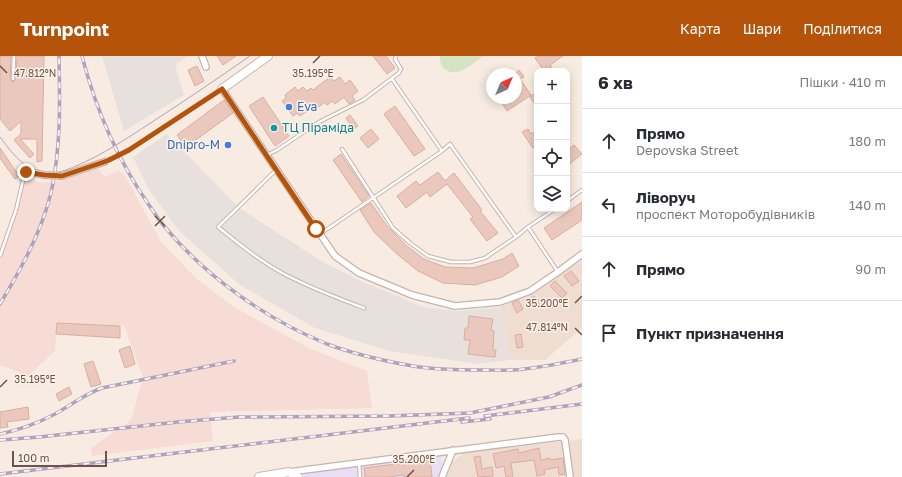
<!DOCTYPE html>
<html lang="uk">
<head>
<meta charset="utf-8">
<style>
  :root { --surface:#fff; --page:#f7f7f7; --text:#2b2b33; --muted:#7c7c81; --line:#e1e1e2; --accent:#b45309 }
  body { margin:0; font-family:"Golos Text",sans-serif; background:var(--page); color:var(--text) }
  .controls { position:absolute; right:12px; top:12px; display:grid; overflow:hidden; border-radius:8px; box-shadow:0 2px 10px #0003 }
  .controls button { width:36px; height:36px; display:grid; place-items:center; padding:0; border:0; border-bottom:1px solid var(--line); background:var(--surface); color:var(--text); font:20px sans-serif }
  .compass { position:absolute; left:486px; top:12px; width:36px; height:36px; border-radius:50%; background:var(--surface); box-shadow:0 2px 10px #0003; rotate:44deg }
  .scale { position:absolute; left:12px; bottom:10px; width:95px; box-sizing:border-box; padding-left:4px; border:2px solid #6c534c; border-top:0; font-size:11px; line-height:14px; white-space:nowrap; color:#6c534c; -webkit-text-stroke:3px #fcf1e7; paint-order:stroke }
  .stop { position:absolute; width:12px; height:12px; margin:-9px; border:3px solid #b45309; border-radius:50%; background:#fff }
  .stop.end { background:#b45309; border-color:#fff; box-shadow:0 1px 4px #0008 }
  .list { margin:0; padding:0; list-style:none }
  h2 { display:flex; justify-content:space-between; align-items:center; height:52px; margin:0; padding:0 16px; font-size:17px }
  h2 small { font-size:13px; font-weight:400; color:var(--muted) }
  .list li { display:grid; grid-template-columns:26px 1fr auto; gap:12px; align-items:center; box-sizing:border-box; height:64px; padding:0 16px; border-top:1px solid var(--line) }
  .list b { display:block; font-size:15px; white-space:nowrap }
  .list p { margin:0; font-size:13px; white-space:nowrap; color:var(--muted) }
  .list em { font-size:13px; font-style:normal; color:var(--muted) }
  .icon { flex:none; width:22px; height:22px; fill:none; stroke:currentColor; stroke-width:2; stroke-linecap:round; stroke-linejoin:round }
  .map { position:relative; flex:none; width:582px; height:421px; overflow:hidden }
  header { display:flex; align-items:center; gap:24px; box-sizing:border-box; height:56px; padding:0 20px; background:var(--accent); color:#fff }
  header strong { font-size:19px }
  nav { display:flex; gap:22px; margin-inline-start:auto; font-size:14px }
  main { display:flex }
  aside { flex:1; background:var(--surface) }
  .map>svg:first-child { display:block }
  .residential { fill:#efddd1 }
  .commercial { fill:#f7dcd6 }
  .industrial { fill:#e8e0dc }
  .education { fill:#e9dff4 }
  .green { fill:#d4e3c2 }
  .building { fill:#eac8bd; stroke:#daae9f }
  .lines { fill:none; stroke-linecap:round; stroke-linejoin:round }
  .lane-casing { stroke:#c7b3ab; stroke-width:4.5 }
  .street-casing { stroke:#c7b3ab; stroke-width:8 }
  .secondary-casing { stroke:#ccb5ab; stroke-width:10 }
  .lane { stroke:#fff; stroke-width:2.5 }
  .street { stroke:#fff; stroke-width:5.5 }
  .secondary { stroke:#fff; stroke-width:8 }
  .tram { stroke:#aea3bf; stroke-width:1 }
  .rail-casing { stroke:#aea3bf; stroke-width:3.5 }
  .rail { stroke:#fcf1e7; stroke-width:2; stroke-dasharray:6; stroke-linecap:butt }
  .lane-bridge-casing { stroke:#c7b3ab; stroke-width:4.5; stroke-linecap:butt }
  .street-bridge-casing { stroke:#c7b3ab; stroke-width:8; stroke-linecap:butt }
  .lane-bridge { stroke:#fff; stroke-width:2.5 }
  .street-bridge { stroke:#fff; stroke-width:5.5 }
  .route { stroke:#b45309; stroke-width:5 }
  .ticks { fill:none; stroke:#6c534c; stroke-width:1.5 }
  .shop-dot { fill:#3f7fe0; stroke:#fcf1e7; stroke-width:1.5 }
  .culture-dot { fill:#0f9aa8; stroke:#fcf1e7; stroke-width:1.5 }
  .labels { text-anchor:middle; stroke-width:3; stroke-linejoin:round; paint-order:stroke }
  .shop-label { font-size:12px; fill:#366cbe; stroke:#fcf1e7; text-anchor:start }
  .culture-label { font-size:12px; fill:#0d838f; stroke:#fcf1e7; text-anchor:start }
  .ticks-label { font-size:10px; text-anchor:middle; fill:#6c534c; stroke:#fcf1e7; stroke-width:3; stroke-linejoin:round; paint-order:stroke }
</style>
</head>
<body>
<header>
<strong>Turnpoint</strong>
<nav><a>Карта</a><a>Шари</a><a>Поділитися</a></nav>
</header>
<main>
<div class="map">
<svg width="582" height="421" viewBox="0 0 582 421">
  <rect width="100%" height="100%" fill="#f8ece2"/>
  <path class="residential" d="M 582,201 L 582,272 L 545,304 L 510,304 L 500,251 L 531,237 Z
    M 582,383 L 582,421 L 573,421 L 568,385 Z
    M 563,385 L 568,421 L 447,421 L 452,407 L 458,401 L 464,397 Z"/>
  <path class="commercial" d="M 99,112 L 104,121 L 119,114 L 127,123 L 161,186 L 198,224 L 234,251 L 311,293 L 367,315 L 372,352 L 210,356 L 213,385 L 92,400 L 91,392 L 131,364 L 143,321 L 124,270 L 57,267 L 55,295 L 28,320 L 0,309 L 0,206 L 26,123 L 43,127 L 58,125 Z"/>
  <path class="industrial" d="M 102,0 L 188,0 L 175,9 L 184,39 L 124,75 Z
    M 167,78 L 238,151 L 321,205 L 361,225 L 423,251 L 456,255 L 500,251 L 510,304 L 478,308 L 389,295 L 315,272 L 240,229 L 178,174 L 149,134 L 133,101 Z"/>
  <path class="education" d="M 436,399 L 441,402 L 443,409 L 438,421 L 304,421 L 304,417 Z"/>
  <path class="green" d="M 440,0 L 483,0 C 473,7 459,22 446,14 C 441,11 440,6 440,0 Z"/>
  <path class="building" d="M 0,0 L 11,0 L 10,23 L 13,26 L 16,23 L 17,0 L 44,0 L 42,105 L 37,106 L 37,83 L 20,83 L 34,98 L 30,102 L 14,84 L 21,78 L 21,65 L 10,75 L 0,63 Z
    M 217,0 L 236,0 L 223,9 Z
    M 373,0 L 386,0 L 395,12 L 387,18 Z
    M 538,0 L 563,0 L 550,9 L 554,15 L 544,15 L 535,2 Z
    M 197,10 L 204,25 L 195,30 L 188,14 Z
    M 519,14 L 524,21 L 520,23 L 531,39 L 507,55 L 499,42 L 516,42 L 516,17 Z
    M 330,21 L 334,25 L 340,21 L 345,28 L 350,24 L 358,35 L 352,40 L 355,44 L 349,48 L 344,41 L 335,48 L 332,45 L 327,49 L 325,46 L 312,56 L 310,53 L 300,60 L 297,57 L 293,60 L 282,45 L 286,42 L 285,39 L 295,31 L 298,35 L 303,31 L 307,35 L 311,32 L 313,34 Z
    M 537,36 L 537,51 L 530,41 Z
    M 263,41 L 289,80 L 275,90 L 249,50 Z
    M 224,44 L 233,57 L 186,91 L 177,79 Z
    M 395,50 L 425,93 L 414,100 L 384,58 Z
    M 350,59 L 358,70 L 353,73 L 346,62 Z
    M 371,73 L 379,83 L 368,92 L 360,82 Z
    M 528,73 L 531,78 L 537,74 L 537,89 L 533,92 L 522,76 Z
    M 574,89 L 582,98 L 567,110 L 567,95 Z
    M 0,92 L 19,120 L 15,123 L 0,102 Z
    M 341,98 L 369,140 L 362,146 L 333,104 Z
    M 438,116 L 445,125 L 454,117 L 482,154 L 480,155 L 498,177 L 487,185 L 470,163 L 473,161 L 447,128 L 430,141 L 427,136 L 406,152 L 397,140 L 416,125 L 420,129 Z
    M 582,146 L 582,164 L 552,184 L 544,172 Z
    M 371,147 L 387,170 L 407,190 L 424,203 L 445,211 L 473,212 L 503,203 L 512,197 L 519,210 L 502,221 L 475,229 L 443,227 L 418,215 L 397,198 L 374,176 L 360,154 Z
    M 571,215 L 579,225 L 572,230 L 564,220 Z
    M 555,225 L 567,237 L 562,242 L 550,230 Z
    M 534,240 L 537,244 L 557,245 L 556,252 L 536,250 L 534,252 L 528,245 Z
    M 518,244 L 523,253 L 517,257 L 512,247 Z
    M 469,260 L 493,263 L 491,274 L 494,275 L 493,294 L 496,294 L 495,301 L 468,298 L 470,284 L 464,284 L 465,272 L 468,272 Z
    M 57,267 L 120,270 L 120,282 L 56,278 Z
    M 521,278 L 523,291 L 517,292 L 515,279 Z
    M 130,290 L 135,308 L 125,312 L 119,294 Z
    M 93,305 L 101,328 L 91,331 L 84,308 Z
    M 69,331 L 72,338 L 59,345 L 56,338 Z
    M 28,351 L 29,363 L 7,366 L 8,371 L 0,372 L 0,356 Z
    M 539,392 L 541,404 L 550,402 L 550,404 L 563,402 L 565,418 L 559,419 L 558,411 L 544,414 L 545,418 L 537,420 L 534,404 L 511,407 L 513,421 L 506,421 L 504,410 L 496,412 L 493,398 L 518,393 L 519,397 Z
    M 480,400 L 482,413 L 492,411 L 493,420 L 478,421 L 474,401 Z
    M 430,404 L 432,421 L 404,421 L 404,419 L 388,421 L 365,421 L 364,412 Z"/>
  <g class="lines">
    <defs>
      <path id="lane" d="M 13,23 L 14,0
        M 392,23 L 442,95 L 450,88 L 516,181 L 528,171 L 558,216
        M 342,93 L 393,172 L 410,187 L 428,200 L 451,206 L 470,206 L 485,202 L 516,181
        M 129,94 L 220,34
        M 267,99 L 277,94 L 319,66 L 363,44 L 399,17 L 401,13 L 395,3 L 396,0
        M 276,114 L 218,171 C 239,188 260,205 284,218 C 309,231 337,242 364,252
        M 567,145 L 582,134
        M 528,171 L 555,153
        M 320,178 L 442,95
        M 0,200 L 16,154 L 25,116
        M 359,407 L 360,421"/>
      <path id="street" d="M 202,0 L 206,11
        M 222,33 L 335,200 L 359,217 L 412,239 L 455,250 L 500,246 L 530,235 L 558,216 L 582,198
        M 289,416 L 559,381 L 563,381 L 565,384 L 570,421
        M 442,421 L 453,394"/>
      <path id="secondary" d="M 222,33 L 268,0
        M 259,421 L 289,416 L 298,421"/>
    </defs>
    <use href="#lane" class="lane-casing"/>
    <use href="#street" class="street-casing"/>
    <use href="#secondary" class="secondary-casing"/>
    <use href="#lane" class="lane"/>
    <use href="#street" class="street"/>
    <use href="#secondary" class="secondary"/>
    <path class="tram" d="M 0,81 C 12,97 24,114 46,117 C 56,118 67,114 76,110 C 102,99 126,83 149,68 C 183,46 217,23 250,0"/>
    <defs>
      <path id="rail" d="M 82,0 C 96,54 117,103 149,149 C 154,156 158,163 164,170 C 206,221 266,263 327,288 C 354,298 384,305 413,310 C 436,314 461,314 485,314 C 498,314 511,315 524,313 C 544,311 563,307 582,303
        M 0,248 C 21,213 41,177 51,137 C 61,92 60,46 59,0
        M 485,360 L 582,348
        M 462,366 L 490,363
        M 0,378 C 19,374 38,367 55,358 C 71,349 85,338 102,332 L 234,305
        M 0,384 L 39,381 L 178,366 L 239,361 L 389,360 L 470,357 L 549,341 L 582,329
        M 0,418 L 469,362"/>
    </defs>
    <use href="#rail" class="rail-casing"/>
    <use href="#rail" class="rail"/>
    <defs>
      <path id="lane-bridge" d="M 108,105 L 129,94"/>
      <path id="street-bridge" d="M 26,115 L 44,119 L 62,120 L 107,105"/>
    </defs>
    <use href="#lane-bridge" class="lane-bridge-casing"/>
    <use href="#street-bridge" class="street-bridge-casing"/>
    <use href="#lane-bridge" class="lane-bridge"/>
    <use href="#street-bridge" class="street-bridge"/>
  </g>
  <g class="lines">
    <path class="route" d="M 26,116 L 44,119 L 62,120 L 107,105 L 129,94 L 222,33 L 316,173"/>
  </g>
  <path class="ticks" d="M 313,7 L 320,0M 0,10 L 7,17M 155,160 L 165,170M 155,170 L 165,160M 575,247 L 582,240M 575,272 L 582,279M 0,331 L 7,324M 407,421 L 414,414"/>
  <g class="shop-dot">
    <circle cx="289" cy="51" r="4"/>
    <circle cx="228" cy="89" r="4"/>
  </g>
  <circle class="culture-dot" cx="274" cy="72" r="4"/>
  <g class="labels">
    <g class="shop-label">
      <text x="297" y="55">Eva</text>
      <text x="220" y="93" text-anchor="end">Dnipro-M</text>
    </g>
    <g class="culture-label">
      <text x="282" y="76">ТЦ Піраміда</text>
    </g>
  </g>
  <g class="ticks-label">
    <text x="35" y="21">47.812°N</text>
    <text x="313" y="21">35.195°E</text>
    <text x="547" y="251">35.200°E</text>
    <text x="547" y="275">47.814°N</text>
    <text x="35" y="327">35.195°E</text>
    <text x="414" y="407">35.200°E</text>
  </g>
</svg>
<div class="controls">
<button>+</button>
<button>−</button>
<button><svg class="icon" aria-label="locate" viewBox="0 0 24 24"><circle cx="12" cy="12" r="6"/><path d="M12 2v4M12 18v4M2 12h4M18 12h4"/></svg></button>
<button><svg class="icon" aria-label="layers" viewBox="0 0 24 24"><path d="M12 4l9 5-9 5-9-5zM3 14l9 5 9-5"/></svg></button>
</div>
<svg class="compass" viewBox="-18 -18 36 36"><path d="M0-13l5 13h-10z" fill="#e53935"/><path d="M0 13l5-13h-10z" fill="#7c7c81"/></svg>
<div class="scale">100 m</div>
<div class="stop" style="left:316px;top:173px"></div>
<div class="stop end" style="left:26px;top:116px"></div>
</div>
<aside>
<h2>6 хв<small>Пішки · 410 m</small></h2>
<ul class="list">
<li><svg class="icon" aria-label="ahead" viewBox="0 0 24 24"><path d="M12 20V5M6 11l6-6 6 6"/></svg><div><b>Прямо</b><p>Depovska Street</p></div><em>180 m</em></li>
<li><svg class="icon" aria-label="left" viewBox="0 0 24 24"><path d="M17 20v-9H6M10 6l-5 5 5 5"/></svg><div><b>Ліворуч</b><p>проспект Моторобудівників</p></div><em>140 m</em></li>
<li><svg class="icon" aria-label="ahead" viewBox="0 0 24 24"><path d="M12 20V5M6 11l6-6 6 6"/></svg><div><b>Прямо</b></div><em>90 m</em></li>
<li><svg class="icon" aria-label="arrive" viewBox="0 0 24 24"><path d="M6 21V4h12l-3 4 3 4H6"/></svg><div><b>Пункт призначення</b></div></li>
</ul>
</aside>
</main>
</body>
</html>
